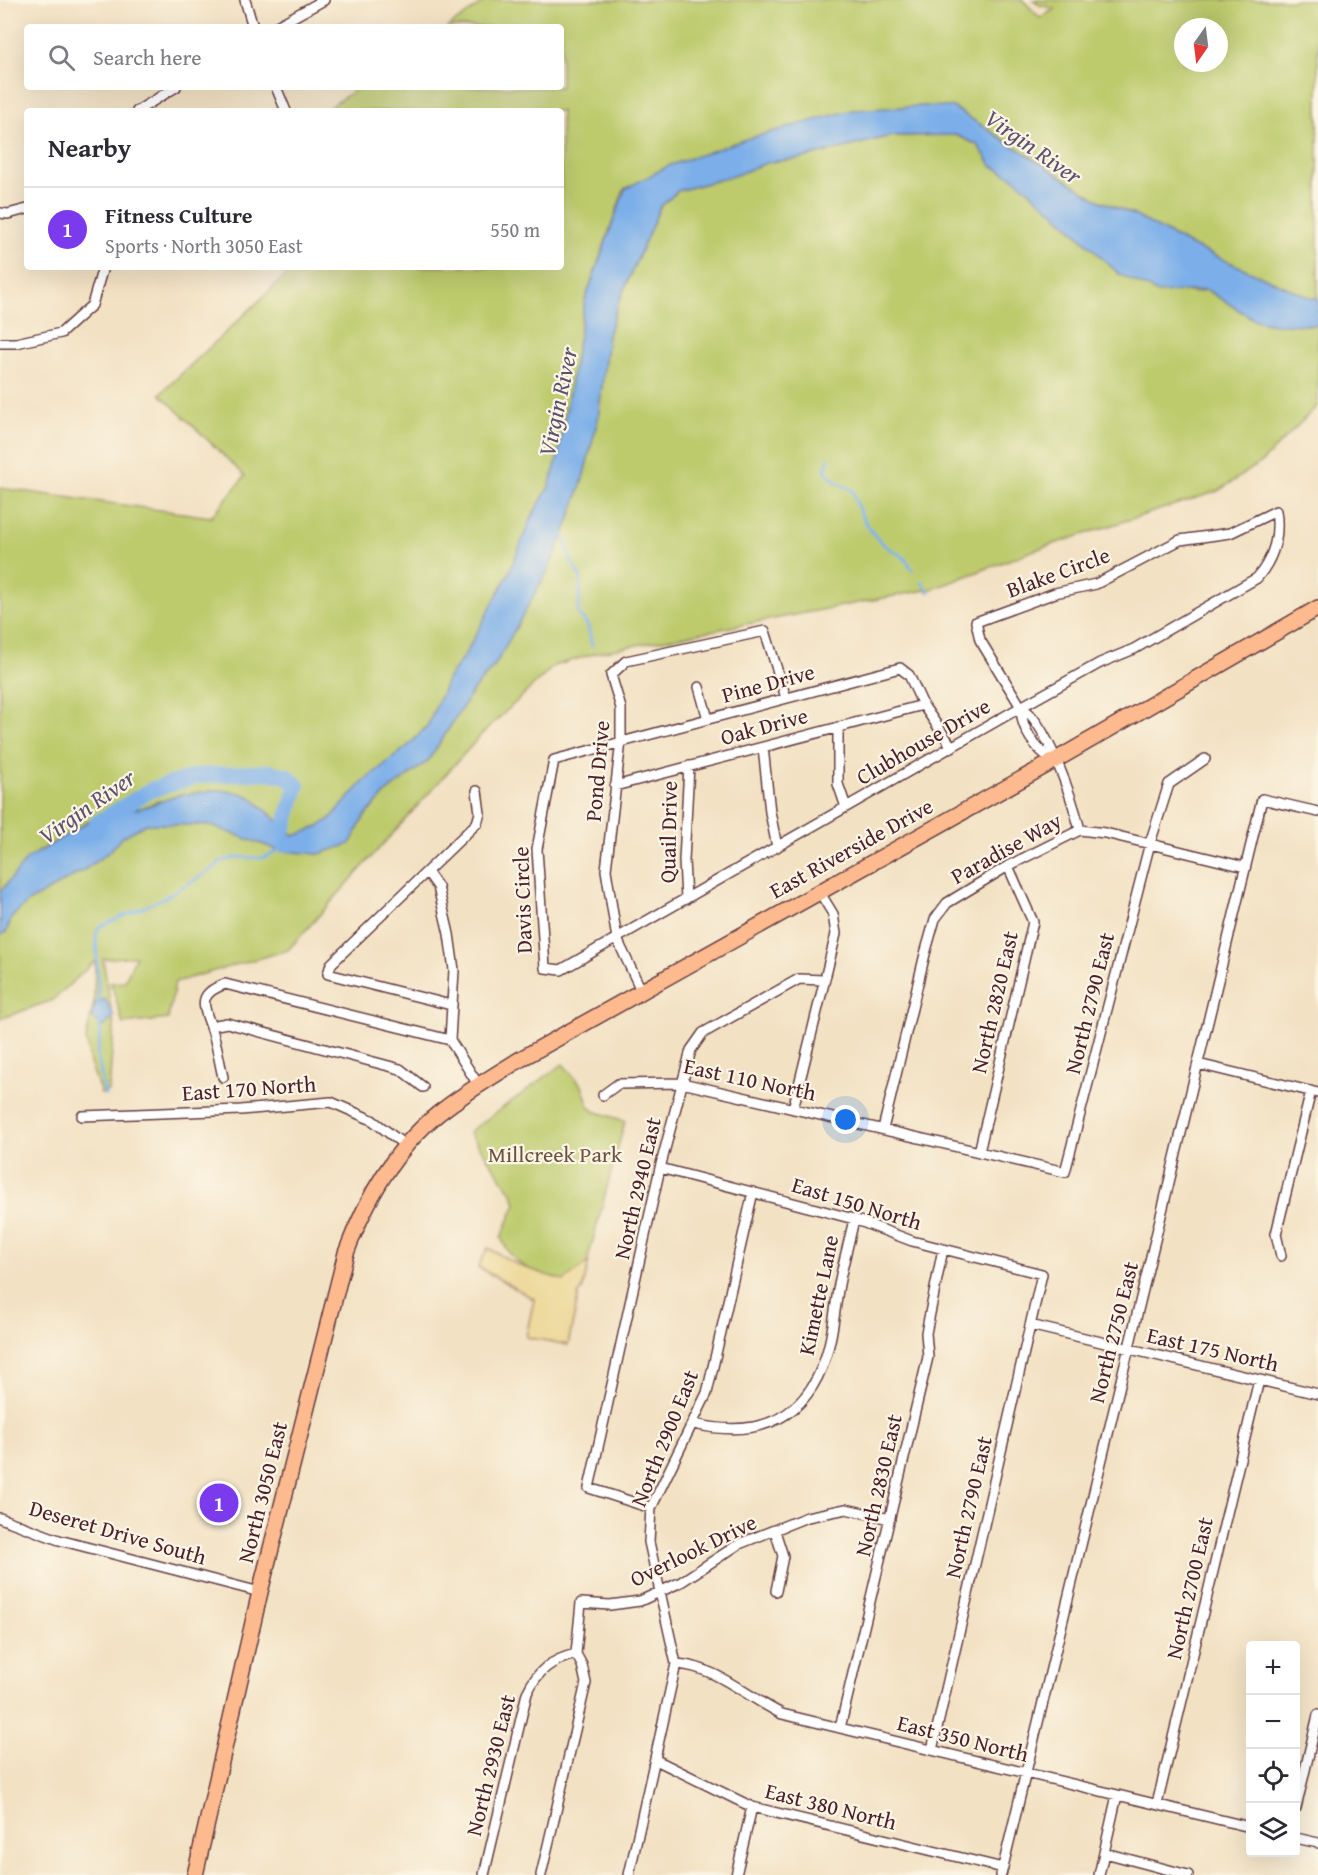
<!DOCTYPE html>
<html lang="en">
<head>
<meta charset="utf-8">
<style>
  :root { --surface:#fff; --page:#f7f7f7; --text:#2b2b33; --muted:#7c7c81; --line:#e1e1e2; --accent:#7c3aed }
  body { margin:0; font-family:"Gentium Book Plus",serif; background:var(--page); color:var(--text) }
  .controls { position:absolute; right:18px; bottom:18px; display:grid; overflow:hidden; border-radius:6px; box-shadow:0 6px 24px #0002 }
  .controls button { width:54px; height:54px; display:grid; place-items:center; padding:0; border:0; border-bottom:2px solid var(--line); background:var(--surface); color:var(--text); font:30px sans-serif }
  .compass { position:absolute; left:1174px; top:18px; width:54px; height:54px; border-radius:50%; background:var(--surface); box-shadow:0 6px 24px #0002; rotate:194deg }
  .you { position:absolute; left:846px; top:1120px; width:21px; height:21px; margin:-15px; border:4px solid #fff; border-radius:50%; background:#1a73e8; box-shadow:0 0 0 9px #1a73e833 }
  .badge { display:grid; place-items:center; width:39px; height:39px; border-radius:50%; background:var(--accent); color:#fff; font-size:20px; font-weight:700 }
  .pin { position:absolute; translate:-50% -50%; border:3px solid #fff; box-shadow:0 2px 6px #0006 }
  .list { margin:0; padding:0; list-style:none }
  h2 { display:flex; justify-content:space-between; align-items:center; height:78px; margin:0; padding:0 24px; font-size:26px }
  h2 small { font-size:20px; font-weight:400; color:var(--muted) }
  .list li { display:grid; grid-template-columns:39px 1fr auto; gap:18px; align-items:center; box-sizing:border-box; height:84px; padding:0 24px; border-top:2px solid var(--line) }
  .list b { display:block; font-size:22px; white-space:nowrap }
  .list p { margin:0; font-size:20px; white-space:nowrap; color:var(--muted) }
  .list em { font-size:20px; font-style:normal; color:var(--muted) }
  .icon { flex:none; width:33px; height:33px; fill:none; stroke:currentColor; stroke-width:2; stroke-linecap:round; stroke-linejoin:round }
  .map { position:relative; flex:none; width:1318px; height:1875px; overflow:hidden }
  .search { position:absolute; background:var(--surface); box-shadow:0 6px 24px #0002; left:24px; top:24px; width:540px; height:66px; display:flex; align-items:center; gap:15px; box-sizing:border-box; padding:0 21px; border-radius:6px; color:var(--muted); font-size:22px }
  .panel { position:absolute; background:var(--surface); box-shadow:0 6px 24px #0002; left:24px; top:108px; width:540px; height:162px; border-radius:6px }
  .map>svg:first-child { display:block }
  .green { fill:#bdcb6d; stroke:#84754c; stroke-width:1.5; fill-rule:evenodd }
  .sand { fill:#eeda9e; stroke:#9c7c64; stroke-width:1.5 }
  .water { fill:#7bafe9; stroke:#62678a; stroke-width:1.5 }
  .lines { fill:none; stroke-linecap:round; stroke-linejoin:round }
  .stream { stroke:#7bafe9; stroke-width:3 }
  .river { stroke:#7bafe9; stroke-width:16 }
  .street-casing { stroke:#633c42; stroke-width:12 }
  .primary-casing { stroke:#633c42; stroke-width:18 }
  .street { stroke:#fff; stroke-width:9 }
  .primary { stroke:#fcba8e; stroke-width:15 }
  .labels { text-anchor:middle; stroke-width:4.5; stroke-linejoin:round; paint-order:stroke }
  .street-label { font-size:22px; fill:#4a1f2b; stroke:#fcf5e5 }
  .park-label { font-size:22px; fill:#6c533f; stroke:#fcf5e5 }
  .water-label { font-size:24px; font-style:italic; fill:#5b516e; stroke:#fcf5e5 }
</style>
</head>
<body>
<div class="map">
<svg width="1318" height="1875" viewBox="0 0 1318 1875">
  <rect width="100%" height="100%" fill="#fcf5e5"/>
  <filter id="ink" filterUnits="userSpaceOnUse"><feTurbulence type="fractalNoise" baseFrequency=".0167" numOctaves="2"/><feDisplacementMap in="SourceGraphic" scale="12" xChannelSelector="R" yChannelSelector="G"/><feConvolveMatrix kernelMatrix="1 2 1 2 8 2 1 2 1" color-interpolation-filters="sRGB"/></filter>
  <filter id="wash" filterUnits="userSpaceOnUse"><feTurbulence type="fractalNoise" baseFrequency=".008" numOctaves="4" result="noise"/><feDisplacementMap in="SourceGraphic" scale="24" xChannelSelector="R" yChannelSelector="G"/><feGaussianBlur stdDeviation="1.35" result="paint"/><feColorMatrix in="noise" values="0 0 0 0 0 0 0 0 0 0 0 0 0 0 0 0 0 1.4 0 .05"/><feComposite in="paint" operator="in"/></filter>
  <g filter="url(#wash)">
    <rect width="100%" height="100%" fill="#f2e1c2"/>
    <path class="green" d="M 487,0 L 1023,0 L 1040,18 L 1055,9 L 1037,4 L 1033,0 L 1318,0 L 1318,298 L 1311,298 L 1190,245 L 1132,214 L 1096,199 L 953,107 L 624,189 L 585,300 L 558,457 L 549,487 L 532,516 L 509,573 L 466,653 L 448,678 L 428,725 L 409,745 L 365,781 L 330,819 L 318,827 L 295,836 L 252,798 L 158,801 L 142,808 L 99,815 L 38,852 L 0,892 L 0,488 L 211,517 L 245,476 L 160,394 L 295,267 L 561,267 L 561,111 L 324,111 L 359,87 L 561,87 L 561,27 L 448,27 ZM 1183,27 L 1219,27 L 1219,63 L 1183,63 Z
      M 956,135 L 978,145 L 992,166 L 1013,177 L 1055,213 L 1119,274 L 1194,293 L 1207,290 L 1255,320 L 1275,324 L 1318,325 L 1318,405 L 1262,462 L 1218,491 L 1032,551 L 936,588 L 600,652 L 554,666 L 482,734 L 288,950 L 175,982 L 168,1019 L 123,1024 L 111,983 L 124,982 L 136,956 L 103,959 L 114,1026 L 109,1090 L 101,1094 L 90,1063 L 86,1038 L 94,1001 L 95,961 L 53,1000 L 0,1019 L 0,936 L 6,932 L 12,917 L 28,901 L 84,870 L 110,851 L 122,837 L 146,824 L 209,825 L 268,846 L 319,854 L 350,844 L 364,817 L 388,791 L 428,761 L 474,689 L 495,665 L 548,570 L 566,529 L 582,482 L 598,419 L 608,335 L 617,306 L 660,207 L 678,191 L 736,175 L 769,162 L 803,158 L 891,136 Z
      M 563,1064 L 582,1086 L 589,1106 L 594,1111 L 625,1121 L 586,1266 L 564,1281 C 534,1271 515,1270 501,1238 L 516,1204 L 513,1194 L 469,1132 Z"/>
    <path class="sand" d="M 488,1248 L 520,1266 L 564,1281 L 589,1262 L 582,1291 L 579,1293 L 568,1345 L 526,1337 L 534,1299 L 478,1267 Z"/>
    <path class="water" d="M 923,106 L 953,107 L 1096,199 L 1132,214 L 1190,245 L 1311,298 L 1318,298 L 1318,325 L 1275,324 L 1255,320 L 1207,290 L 1158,293 L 1119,274 L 1055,213 L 1013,177 L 992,166 L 978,145 L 956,135 L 891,136 L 803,158 L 769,162 L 736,175 L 678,191 L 660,207 L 617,306 L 608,335 L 598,419 L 582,482 L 566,529 L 548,570 L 495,665 L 474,689 L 428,761 L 388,791 L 364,817 L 350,844 L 319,854 L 281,851 L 209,825 L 146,824 L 122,837 L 110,851 L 84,870 L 28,902 L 12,917 L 6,932 L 0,936 L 0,892 L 27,859 L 99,815 L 142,808 L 179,795 L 219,790 L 241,793 L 252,798 L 294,836 L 318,827 L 330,819 L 365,780 L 409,745 L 428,725 L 448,678 L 466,653 L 509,573 L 532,516 L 549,487 L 558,457 L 585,300 L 625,189 L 668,166 L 746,139 L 852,110 Z
      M 105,999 L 114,1016 L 104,1027 L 92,1018 L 95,1003 Z"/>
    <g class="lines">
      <path class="stream" d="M 829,458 L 825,470 L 835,481 L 853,491 C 857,509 868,531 882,543 C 896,556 902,549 912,570
        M 562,533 L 571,561 L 581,578 L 578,613 L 588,626 L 592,646
        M 922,582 L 929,592
        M 99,1005 L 96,934 L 99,927 L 164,898 L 216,867 L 219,862 L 238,857 L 263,858 L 281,849
        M 99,1021 L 101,1033 L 97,1053 L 105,1095"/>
      <path class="river" d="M 97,823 L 151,790 L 197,776 L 269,772 L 287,776 L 297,786 L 282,835 L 284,844 L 290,844"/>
    </g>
  </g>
  <g filter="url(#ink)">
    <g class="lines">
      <defs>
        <path id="street" d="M 245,0 L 253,27
          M 275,27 L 324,0
          M 276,87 L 286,111
          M 137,111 L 176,87
          M 0,213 L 8,214 L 27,209
          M 0,343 L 16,343 L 61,333 L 92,305 L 103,267
          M 699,687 L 708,719
          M 1021,707 C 1021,730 1035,749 1054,761
          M 838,727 L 838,784 L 846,807
          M 763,747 L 770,812 L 777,847
          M 952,747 L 923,705 L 909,675 L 900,668 L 554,760 L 537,849 L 545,968 L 561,970 L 1021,707 L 1100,663 L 1134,649 L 1257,578 C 1273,559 1280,536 1276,511 L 1230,533 L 1180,540 L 1096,584 L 1055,593 L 976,622 L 980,640 L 1021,707 C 1046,720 1073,801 1080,830
          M 615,786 L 923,705
          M 428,873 L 438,887 L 449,934 L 454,970 L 450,1040 L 479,1086
          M 686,899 L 684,860 L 689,766
          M 641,990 L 617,939 L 606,870 L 621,741 L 621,708 L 611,675 L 626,661 L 765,631 L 786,698
          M 451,1005 L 328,974 L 331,964 L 477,823 L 480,813 L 477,791
          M 211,1026 L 227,1023 L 400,1069 L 423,1087
          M 1198,1064 L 1318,1093
          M 223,1077 C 219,1061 217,1043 211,1027 C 203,1005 197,994 225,984 L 450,1040
          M 603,1095 L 618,1084 L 682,1083 L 1065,1172 L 1150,843 L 1169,784 L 1205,759
          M 793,1109 L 836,934 L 833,914 L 819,891
          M 82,1116 L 241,1110 L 331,1102 L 372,1120 L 406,1146
          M 883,1129 L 925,954 L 935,919 L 947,903 L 1008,866 L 1080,830 L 1105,833 L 1245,867
          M 979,1152 L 1033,922 L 1008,866
          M 660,1168 L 854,1219 L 912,1241 L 1042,1274 L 932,1750
          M 1281,1256 L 1276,1234 L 1311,1091
          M 1030,1325 L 1318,1394
          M 694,1424 C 750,1437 799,1425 822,1367 C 832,1343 834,1316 838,1290 C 842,1266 849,1243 854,1219
          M 651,1508 L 589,1488 L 660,1168 L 691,1050 L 703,1033 L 799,979 L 824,980
          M 0,1518 L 59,1540 L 260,1592
          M 775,1531 L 783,1556 L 776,1591
          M 676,1664 C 716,1666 747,1697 782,1714 L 1250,1827
          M 840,1728 L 928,1357 L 926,1333 L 943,1249
          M 656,1760 L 752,1807 L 1003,1868
          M 1157,1804 L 1259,1380
          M 1296,1808 L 1318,1715
          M 1296,1838 L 1318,1843
          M 1105,1853 L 1188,1875
          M 484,1875 L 527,1693 C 538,1670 551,1660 576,1654
          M 541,1875 L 586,1683 L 582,1665 L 576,1654 L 581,1603 L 610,1605 L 640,1601 L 681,1582 L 739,1544 L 807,1517 L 846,1509 L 890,1519
          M 629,1875 L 676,1664 L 649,1542 L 651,1508 L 707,1393 L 753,1192
          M 736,1875 L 752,1807
          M 1001,1875 L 1262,799 L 1318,812
          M 1099,1875 L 1117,1795"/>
        <path id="primary" d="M 195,1875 L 260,1592 L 346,1253 C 367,1197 397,1143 447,1107 C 471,1089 498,1073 524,1057 L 1054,761 L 1318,608"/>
      </defs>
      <use href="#street" class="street-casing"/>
      <use href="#primary" class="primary-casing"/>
      <use href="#street" class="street"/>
      <use href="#primary" class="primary"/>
    </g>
  </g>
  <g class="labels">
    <g class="street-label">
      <text transform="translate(1058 572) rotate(-20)" y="8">Blake Circle</text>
      <text transform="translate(768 683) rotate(-15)" y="8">Pine Drive</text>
      <text transform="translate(764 726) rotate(-15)" y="8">Oak Drive</text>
      <text transform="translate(923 741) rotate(-30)" y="8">Clubhouse Drive</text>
      <text transform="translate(597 771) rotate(-85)" y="8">Pond Drive</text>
      <text transform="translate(668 832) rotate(-89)" y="8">Quail Drive</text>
      <text transform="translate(851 848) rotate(-29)" y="8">East Riverside Drive</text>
      <text transform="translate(1006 848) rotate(-29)" y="8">Paradise Way</text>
      <text transform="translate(522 900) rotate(-92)" y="8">Davis Circle</text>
      <text transform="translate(994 1002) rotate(-77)" y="8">North 2820 East</text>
      <text transform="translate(1089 1003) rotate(-76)" y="8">North 2790 East</text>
      <text transform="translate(750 1079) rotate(12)" y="8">East 110 North</text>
      <text transform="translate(249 1088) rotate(-4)" y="8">East 170 North</text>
      <text transform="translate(637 1188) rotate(-77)" y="8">North 2940 East</text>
      <text transform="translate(857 1203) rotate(17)" y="8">East 150 North</text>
      <text transform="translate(818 1295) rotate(-78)" y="8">Kimette Lane</text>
      <text transform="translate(1113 1332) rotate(-76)" y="8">North 2750 East</text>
      <text transform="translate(1213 1349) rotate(13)" y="8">East 175 North</text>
      <text transform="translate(664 1438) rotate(-68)" y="8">North 2900 East</text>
      <text transform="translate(878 1485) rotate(-77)" y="8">North 2830 East</text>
      <text transform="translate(262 1492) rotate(-76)" y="8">North 3050 East</text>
      <text transform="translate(968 1507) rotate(-77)" y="8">North 2790 East</text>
      <text transform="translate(118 1532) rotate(16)" y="8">Deseret Drive South</text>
      <text transform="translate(693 1550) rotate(-26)" y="8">Overlook Drive</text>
      <text transform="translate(1189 1588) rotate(-77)" y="8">North 2700 East</text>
      <text transform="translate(963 1738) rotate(14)" y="8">East 350 North</text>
      <text transform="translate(490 1765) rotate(-76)" y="8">North 2930 East</text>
      <text transform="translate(831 1806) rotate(14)" y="8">East 380 North</text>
    </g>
    <g class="park-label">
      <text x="555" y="1162">Millcreek Park</text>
    </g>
    <g class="water-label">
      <text transform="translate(1033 147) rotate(35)" y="8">Virgin River</text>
      <text transform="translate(558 402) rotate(-78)" y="8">Virgin River</text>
      <text transform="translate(87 807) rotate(-35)" y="8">Virgin River</text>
    </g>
  </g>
</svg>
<div class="controls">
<button>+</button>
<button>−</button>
<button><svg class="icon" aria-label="locate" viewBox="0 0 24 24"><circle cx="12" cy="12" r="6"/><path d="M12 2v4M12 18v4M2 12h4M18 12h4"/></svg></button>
<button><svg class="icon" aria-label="layers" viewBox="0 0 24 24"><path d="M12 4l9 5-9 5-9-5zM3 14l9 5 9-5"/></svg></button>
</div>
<svg class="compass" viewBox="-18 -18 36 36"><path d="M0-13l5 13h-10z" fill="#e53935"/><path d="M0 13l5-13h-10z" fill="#7c7c81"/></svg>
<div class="you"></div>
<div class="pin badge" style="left:219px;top:1503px">1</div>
<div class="search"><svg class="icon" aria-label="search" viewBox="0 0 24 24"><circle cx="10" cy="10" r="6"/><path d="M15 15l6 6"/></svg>Search here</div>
<section class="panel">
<h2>Nearby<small></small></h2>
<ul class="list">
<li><span class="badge">1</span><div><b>Fitness Culture</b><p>Sports · North 3050 East</p></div><em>550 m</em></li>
</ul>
</section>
</div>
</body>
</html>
